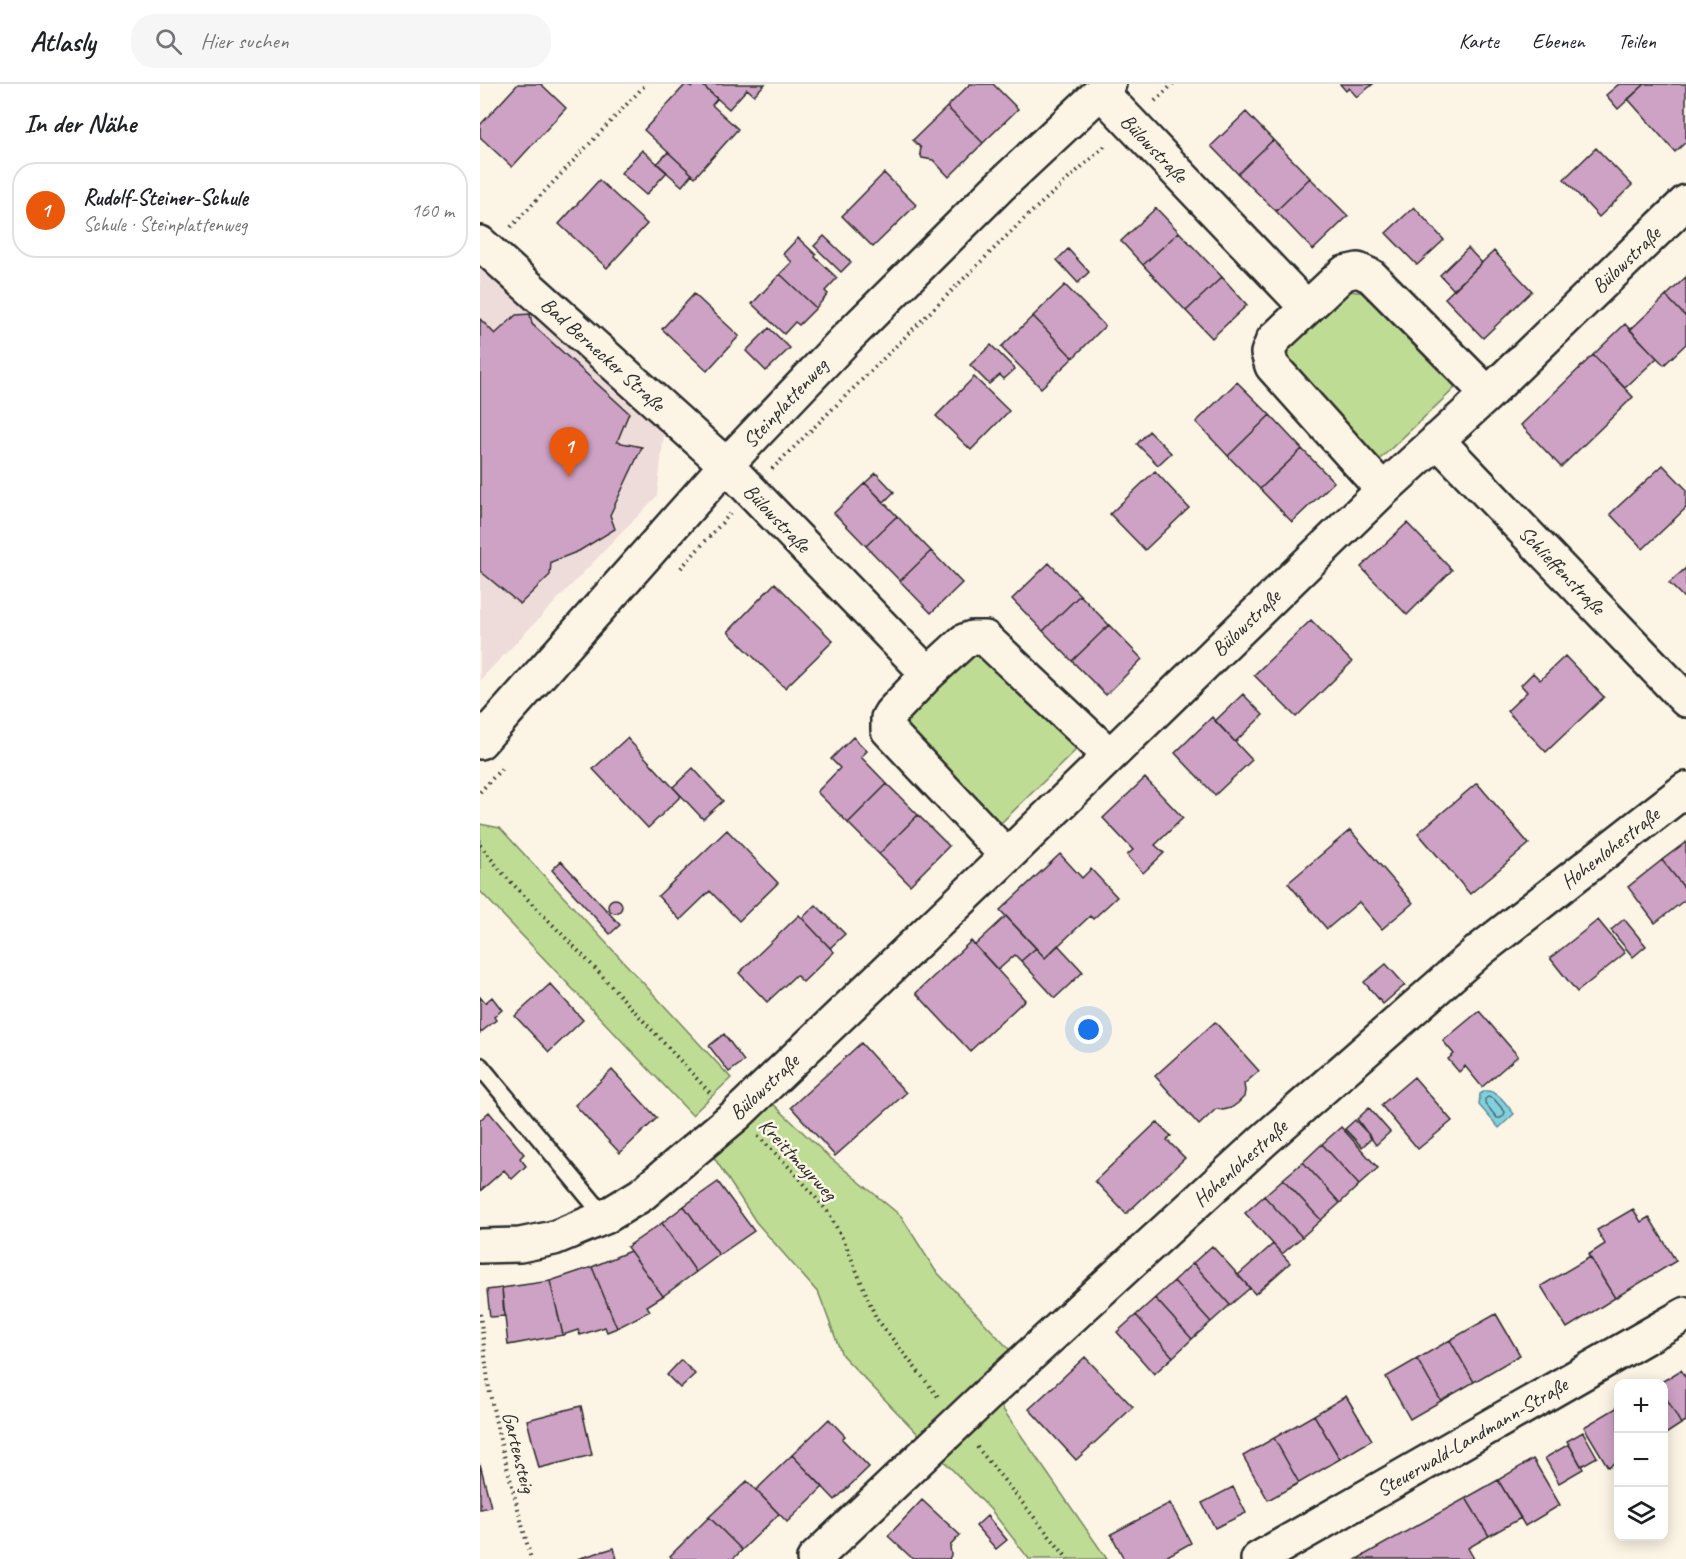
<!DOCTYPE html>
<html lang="de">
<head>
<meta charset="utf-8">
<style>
  :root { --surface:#fff; --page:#f6f6f6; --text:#202124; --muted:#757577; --line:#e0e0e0; --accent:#ea580c }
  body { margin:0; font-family:Caveat,sans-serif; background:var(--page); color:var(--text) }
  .controls { position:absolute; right:18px; bottom:18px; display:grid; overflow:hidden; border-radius:12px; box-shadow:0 3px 15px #0003 }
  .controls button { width:54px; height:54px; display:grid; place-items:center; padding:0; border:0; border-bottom:2px solid var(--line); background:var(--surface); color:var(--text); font:30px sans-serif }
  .you { position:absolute; left:609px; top:946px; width:21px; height:21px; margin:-15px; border:4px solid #fff; border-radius:50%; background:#1a73e8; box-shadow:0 0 0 9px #1a73e833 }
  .badge { display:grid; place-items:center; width:39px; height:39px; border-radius:50%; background:var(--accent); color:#fff; font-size:20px; font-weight:700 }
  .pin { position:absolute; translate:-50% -50px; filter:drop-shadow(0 2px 3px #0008) }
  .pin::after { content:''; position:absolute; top:32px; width:21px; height:18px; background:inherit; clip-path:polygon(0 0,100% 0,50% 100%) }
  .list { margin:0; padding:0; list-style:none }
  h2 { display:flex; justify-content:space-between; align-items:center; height:78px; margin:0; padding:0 24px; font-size:26px }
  h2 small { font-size:20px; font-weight:400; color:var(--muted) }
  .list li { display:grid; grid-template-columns:39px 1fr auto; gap:18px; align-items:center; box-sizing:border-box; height:96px; margin:0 12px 12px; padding:0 12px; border:2px solid var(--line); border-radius:24px }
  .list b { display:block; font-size:22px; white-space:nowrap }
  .list p { margin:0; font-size:20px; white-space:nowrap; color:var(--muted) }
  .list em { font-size:20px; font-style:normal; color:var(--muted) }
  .icon { flex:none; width:33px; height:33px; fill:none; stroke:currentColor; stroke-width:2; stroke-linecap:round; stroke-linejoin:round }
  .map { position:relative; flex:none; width:1206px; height:1475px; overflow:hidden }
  header { display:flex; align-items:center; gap:36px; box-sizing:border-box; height:84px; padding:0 30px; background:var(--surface); border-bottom:2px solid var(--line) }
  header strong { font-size:28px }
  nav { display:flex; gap:33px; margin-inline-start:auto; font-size:21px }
  .search { width:420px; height:54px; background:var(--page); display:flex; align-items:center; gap:15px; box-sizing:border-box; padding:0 21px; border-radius:24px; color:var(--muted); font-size:22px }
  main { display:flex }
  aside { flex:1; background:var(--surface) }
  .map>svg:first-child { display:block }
  .built { fill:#eedcdb }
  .green { fill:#bfdc94; stroke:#758460; stroke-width:1.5 }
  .water { fill:#81d0de; stroke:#5f8e96; stroke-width:1.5 }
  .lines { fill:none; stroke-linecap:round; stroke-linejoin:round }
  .shore { stroke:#4d6d73; stroke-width:1.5 }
  .building { fill:#cea2c5; stroke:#2b2b2b; stroke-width:1.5 }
  .service-casing { stroke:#2b2b2b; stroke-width:21 }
  .minor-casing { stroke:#2b2b2b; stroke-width:38 }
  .path { stroke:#2b2b2b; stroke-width:4; stroke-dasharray:1.5 4.5; stroke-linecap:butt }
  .service { stroke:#fcf5e5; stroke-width:16 }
  .minor { stroke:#fcf5e5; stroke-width:33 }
  .labels { text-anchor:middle; stroke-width:5; stroke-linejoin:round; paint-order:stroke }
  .street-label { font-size:21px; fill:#2b2b2b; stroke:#fcf5e5 }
</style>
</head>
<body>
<header>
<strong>Atlasly</strong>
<div class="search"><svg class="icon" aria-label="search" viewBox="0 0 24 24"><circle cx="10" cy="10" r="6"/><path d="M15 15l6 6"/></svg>Hier suchen</div>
<nav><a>Karte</a><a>Ebenen</a><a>Teilen</a></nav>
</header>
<main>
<aside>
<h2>In der Nähe<small></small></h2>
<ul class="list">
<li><span class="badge">1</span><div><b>Rudolf-Steiner-Schule</b><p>Schule · Steinplattenweg</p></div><em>160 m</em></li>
</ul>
</aside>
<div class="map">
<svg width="1206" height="1475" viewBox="0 0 1206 1475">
  <rect width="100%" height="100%" fill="#fcf5e5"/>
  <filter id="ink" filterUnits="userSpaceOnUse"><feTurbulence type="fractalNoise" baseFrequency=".0167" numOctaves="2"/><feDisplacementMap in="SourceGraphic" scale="12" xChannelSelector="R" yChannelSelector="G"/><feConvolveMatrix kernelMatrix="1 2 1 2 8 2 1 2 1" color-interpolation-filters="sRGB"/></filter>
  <g filter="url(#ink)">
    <path class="built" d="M 0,179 L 184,350 L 177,412 L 0,596 Z"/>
    <path class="green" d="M 869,207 L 887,209 L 971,288 L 976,303 L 900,375 L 892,376 L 809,281 L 807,267 L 811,255 L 857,209 Z
      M 503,563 L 596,656 L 595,667 L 522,738 L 511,738 L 419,642 L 487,565 Z
      M 0,740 L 20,744 L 251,994 L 212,1031 L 0,807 Z
      M 290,1017 L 348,1072 L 421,1132 L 455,1186 L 542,1279 L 511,1308 L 627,1475 L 549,1475 L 511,1426 L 362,1271 L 339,1210 L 276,1138 L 233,1072 Z"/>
    <path class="water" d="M 1005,1007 C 1018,1006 1026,1020 1034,1030 L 1019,1044 L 999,1021 L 1000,1010 Z"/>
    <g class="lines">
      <path class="shore" d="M 1008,1013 L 1014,1015 L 1025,1028 L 1024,1031 L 1021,1034 L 1017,1034 L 1005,1019 L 1005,1015 Z"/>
    </g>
    <path class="building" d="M 38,0 L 61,0 L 86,24 L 32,83 L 0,53 L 0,41 Z
      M 206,0 L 212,3 L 214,0 L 221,0 L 237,15 L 232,21 L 258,45 L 215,93 L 164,46 Z
      M 221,0 L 285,0 L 274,11 L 267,5 L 249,25 Z
      M 490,0 L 513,0 L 538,25 L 503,59 L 467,23 Z
      M 860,0 L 893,0 L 877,13 L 869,4 L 866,7 Z
      M 1139,0 L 1165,0 L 1138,25 L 1126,11 Z
      M 1165,0 L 1206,0 L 1206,58 L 1195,68 L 1148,15 Z
      M 467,23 L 503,59 L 469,93 L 453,76 L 442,74 L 440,69 L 441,64 L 433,56 Z
      M 766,28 L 793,56 L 758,90 L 731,62 Z
      M 793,56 L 830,94 L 796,127 L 758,90 Z
      M 1116,64 L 1152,101 L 1119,133 L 1084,95 Z
      M 162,66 L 187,88 L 166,111 L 141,89 Z
      M 188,68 L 212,90 L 202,102 L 177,80 Z
      M 404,89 L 436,121 L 393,163 L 362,132 Z
      M 830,94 L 868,132 L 833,166 L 796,127 Z
      M 119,96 L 167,140 L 127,184 L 79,140 Z
      M 934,123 L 964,156 L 937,181 L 906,149 Z
      M 676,124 L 699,148 L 663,181 L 641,157 Z
      M 699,148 L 742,193 L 706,227 L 663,181 Z
      M 344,152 L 371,178 L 361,188 L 334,162 Z
      M 318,154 L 336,171 L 335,173 L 357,194 L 345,207 L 348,210 L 336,224 L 300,190 L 312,178 L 303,170 Z
      M 988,164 L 1002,179 L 974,206 L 960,191 Z
      M 588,165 L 609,188 L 598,199 L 577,176 Z
      M 1014,167 L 1052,207 L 1003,254 L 965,214 Z
      M 300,190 L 336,224 L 319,241 L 315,238 L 304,250 L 272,220 Z
      M 742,193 L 767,221 L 732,254 L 706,227 Z
      M 1206,193 L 1206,233 L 1186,212 Z
      M 585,201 L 625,242 L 593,274 L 553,232 Z
      M 214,210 L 259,252 L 227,287 L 182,245 Z
      M 1186,212 L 1206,233 L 1206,260 L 1184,281 L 1150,246 Z
      M 50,230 L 52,240 L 149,329 L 137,358 L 162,363 L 130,431 L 135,445 L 99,467 L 71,478 L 70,491 L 40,520 L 0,487 L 0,235 L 15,250 L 36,231 Z
      M 553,232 L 593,274 L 561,304 L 521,263 Z
      M 1145,240 L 1177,274 L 1145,304 L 1113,271 Z
      M 289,244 L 310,264 L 286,287 L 266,267 Z
      M 511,261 L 535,285 L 524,295 L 520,291 L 509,300 L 490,281 Z
      M 1113,271 L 1153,313 L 1081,383 L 1041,341 Z
      M 494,293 L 529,327 L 491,366 L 456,332 Z
      M 757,298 L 790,331 L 748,372 L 716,338 Z
      M 790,331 L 822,365 L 780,405 L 748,372 Z
      M 669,347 L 691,369 L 678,381 L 657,360 Z
      M 822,365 L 854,398 L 812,438 L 780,405 Z
      M 1183,381 L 1206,405 L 1206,424 L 1163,465 L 1130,430 Z
      M 675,387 L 709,424 L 665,466 L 630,430 Z
      M 396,389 L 414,408 L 404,418 L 385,399 Z
      M 385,399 L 417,432 L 386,462 L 354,429 Z
      M 417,432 L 451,467 L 420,497 L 386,462 Z
      M 927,439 L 972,486 L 927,531 L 881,483 Z
      M 451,467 L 482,499 L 451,529 L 420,497 Z
      M 569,479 L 600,511 L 563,547 L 532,515 Z
      M 1206,484 L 1206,516 L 1189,499 Z
      M 295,499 L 353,557 L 305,604 L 248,548 Z
      M 600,511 L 629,541 L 592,577 L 563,547 Z
      M 831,536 L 872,578 L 816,633 L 774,591 Z
      M 629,541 L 662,575 L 626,611 L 592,577 Z
      M 1085,572 L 1124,613 L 1066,668 L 1027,627 L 1047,608 L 1041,601 L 1053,589 L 1060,596 Z
      M 763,610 L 783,631 L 755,658 L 735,637 Z
      M 732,633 L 772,676 L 735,711 L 695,669 Z
      M 373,653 L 387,667 L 381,673 L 407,700 L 368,739 L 337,708 L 360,684 L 351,675 Z
      M 147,654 L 201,712 L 168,744 L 113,685 Z
      M 213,684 L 243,717 L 223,735 L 193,703 Z
      M 665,694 L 703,734 L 675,761 L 684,769 L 663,789 L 647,771 L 653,766 L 623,734 Z
      M 997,699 L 1049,760 L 990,810 L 938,749 Z
      M 407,700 L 438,731 L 399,770 L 368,739 Z
      M 438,731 L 469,762 L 430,801 L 399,770 Z
      M 247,746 L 298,799 L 259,837 L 230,807 L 200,836 L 178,812 Z
      M 870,746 L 933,819 L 902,845 L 879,818 L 847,845 L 808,799 Z
      M 1206,758 L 1206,806 L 1182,776 Z
      M 580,770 L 602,794 L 611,785 L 637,813 L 613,835 L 610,832 L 565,874 L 520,826 Z
      M 1182,776 L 1206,806 L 1206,815 L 1175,839 L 1148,803 Z
      M 81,777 L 140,841 L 130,850 L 72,786 Z
      M128 822a7 7 0 1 1 14 0a7 7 0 1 1-14 0Z
      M 336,821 L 365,850 L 350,864 L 322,834 Z
      M 319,831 L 354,868 L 323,898 L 316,891 L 287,918 L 259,889 Z
      M 526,832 L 556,864 L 541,877 L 535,871 L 518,886 L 495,861 Z
      M 1144,835 L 1166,862 L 1153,873 L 1131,846 Z
      M 1118,836 L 1145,869 L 1097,908 L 1070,874 Z
      M 491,857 L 545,916 L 490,967 L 436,909 Z
      M 578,861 L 603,888 L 575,914 L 541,877 L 556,864 L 565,874 Z
      M 906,880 L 925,901 L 903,920 L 884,898 Z
      M 70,900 L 103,936 L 69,968 L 35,932 Z
      M 0,913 L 5,919 L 12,913 L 22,926 L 14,933 L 16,936 L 0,949 Z
      M 999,927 L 1038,972 L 1002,1003 L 985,982 L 979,988 L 968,975 L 974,970 L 963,957 Z
      M 735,938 L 779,987 L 764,1000 L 765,1007 L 764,1013 L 758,1019 L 751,1024 L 743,1026 L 736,1025 L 719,1041 L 675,992 Z
      M 244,950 L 264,977 L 249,988 L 229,962 Z
      M 381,959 L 426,1009 L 355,1072 L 311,1023 Z
      M 132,986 L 177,1034 L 140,1069 L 95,1021 Z
      M 934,993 L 972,1037 L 938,1065 L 901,1021 Z
      M 889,1024 L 910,1048 L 896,1061 L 877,1035 Z
      M 9,1028 L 44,1070 L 40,1074 L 46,1082 L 32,1095 L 24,1086 L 0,1107 L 0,1036 Z
      M 875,1036 L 892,1054 L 882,1063 L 865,1045 Z
      M 677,1038 L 691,1052 L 687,1056 L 705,1074 L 646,1130 L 615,1097 Z
      M 861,1043 L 898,1084 L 879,1101 L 842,1060 Z
      M 842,1060 L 879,1101 L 860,1119 L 823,1078 Z
      M 823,1078 L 860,1119 L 841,1136 L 803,1095 Z
      M 803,1095 L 841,1136 L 822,1153 L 784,1112 Z
      M 238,1098 L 274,1147 L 239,1171 L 204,1122 Z
      M 784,1112 L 822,1153 L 802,1170 L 765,1129 Z
      M 204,1122 L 239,1171 L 216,1188 L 182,1139 Z
      M 1153,1125 L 1161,1138 L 1169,1133 L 1196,1177 L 1135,1214 L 1108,1171 L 1125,1160 L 1117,1146 Z
      M 182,1139 L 216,1188 L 183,1212 L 147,1163 Z
      M 793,1160 L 810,1179 L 775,1210 L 758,1191 Z
      M 732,1162 L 770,1204 L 750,1221 L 713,1179 Z
      M 150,1167 L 183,1212 L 167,1222 L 170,1227 L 137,1244 L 112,1183 Z
      M 1110,1173 L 1135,1214 L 1087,1244 L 1061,1202 Z
      M 713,1179 L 750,1221 L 731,1238 L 694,1197 Z
      M 112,1183 L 137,1244 L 127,1248 L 125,1243 L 100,1251 L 98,1246 L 83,1251 L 70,1197 Z
      M 70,1197 L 83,1251 L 28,1261 L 22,1204 Z
      M 694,1197 L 731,1238 L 712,1255 L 675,1214 Z
      M 22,1204 L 24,1232 L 10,1233 L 7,1206 Z
      M 675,1214 L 712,1255 L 693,1273 L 656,1231 Z
      M 1016,1230 L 1040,1271 L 994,1298 L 970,1256 Z
      M 656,1231 L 693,1273 L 674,1290 L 637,1248 Z
      M 970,1256 L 994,1298 L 961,1317 L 937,1275 Z
      M 605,1273 L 653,1323 L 596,1376 L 549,1325 Z
      M 937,1275 L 961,1317 L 930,1335 L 906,1293 Z
      M 201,1276 L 215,1290 L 200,1304 L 187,1291 Z
      M 1201,1286 L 1206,1294 L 1206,1337 L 1201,1340 L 1184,1310 L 1184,1300 L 1178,1300 Z
      M 1184,1310 L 1201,1340 L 1184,1351 Z
      M 866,1312 L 892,1356 L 860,1375 L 834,1331 Z
      M 101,1322 L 112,1371 L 59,1384 L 47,1336 Z
      M 1138,1323 L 1138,1377 L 1128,1383 L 1104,1343 Z
      M 834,1331 L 860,1375 L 819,1399 L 794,1354 Z
      M 349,1335 L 365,1352 L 362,1355 L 389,1383 L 355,1416 L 312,1371 Z
      M 1103,1348 L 1117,1373 L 1101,1382 L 1087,1357 Z
      M 794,1354 L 819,1399 L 788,1416 L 763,1372 Z
      M 1089,1360 L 1103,1385 L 1079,1399 L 1065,1374 Z
      M 312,1371 L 343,1403 L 307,1438 L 276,1406 Z
      M 1053,1375 L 1080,1421 L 1045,1442 L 1018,1396 Z
      M 0,1380 L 11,1423 L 0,1425 Z
      M 1018,1396 L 1041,1434 L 1009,1452 L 986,1414 Z
      M 267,1397 L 299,1430 L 262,1466 L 229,1433 Z
      M 753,1403 L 766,1429 L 735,1444 L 722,1419 Z
      M 986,1414 L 1009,1452 L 988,1464 L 994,1475 L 877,1475 Z
      M 442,1416 L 480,1451 L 470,1462 L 471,1471 L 469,1475 L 433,1475 L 408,1452 Z
      M 690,1419 L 711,1459 L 682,1475 L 644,1475 L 631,1450 Z
      M 507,1432 L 527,1456 L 516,1465 L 496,1442 Z
      M 229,1433 L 262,1466 L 253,1475 L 193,1475 L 190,1472 Z
      M 134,1464 L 137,1475 L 97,1475 Z"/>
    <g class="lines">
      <defs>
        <path id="service" d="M 0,982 L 125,1133"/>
        <path id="minor" d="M 621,8 L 827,224
          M 0,159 L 246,381 L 448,590
          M 957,356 L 1206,616
          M 903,406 L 792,282 L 788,269 L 793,256 L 864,189 L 878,186 L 891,192 L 1008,310
          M 0,658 L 246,381 L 366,255 L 519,103 L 629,0
          M 527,772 L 408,646 L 408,634 L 411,629 L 448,590 L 484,557 L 492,554 L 505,554 L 629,671
          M 0,1162 L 40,1161 L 74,1154 L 125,1133 L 161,1111 L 256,1031 L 527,772 L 903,406 L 1008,310 L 1206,118
          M 334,1475 L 510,1308 L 784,1056 L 1000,866 L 1206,705
          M 778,1475 L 1206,1230"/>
      </defs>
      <use href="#service" class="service-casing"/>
      <use href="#minor" class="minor-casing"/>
      <path class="path" d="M 675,17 L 693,0
        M 31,143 L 166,0
        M 292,385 L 545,134 L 627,60
        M 201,484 L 250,430
        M 0,708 L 22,684
        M 0,761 L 25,792 L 110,879 L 232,1011
        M 278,1052 L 315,1089 L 348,1128 L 365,1159 L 396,1234 L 459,1314
        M 0,1230 L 9,1305 L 18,1348 L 51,1475
        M 497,1363 L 588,1475"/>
      <use href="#service" class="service"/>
      <use href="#minor" class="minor"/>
    </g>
  </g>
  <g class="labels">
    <g class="street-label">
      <text transform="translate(674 64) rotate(46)" y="7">Bülowstraße</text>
      <text transform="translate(1146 176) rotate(-44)" y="7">Bülowstraße</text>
      <text transform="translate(123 270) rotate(42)" y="7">Bad Bernecker Straße</text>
      <text transform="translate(305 319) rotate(-47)" y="7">Steinplattenweg</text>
      <text transform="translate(297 434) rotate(46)" y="7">Bülowstraße</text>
      <text transform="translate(1082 486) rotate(46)" y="7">Schlieffenstraße</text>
      <text transform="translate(766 539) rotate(-44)" y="7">Bülowstraße</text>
      <text transform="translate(1130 764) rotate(-38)" y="7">Hohenlohestraße</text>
      <text transform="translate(284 1003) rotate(-43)" y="7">Bülowstraße</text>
      <text transform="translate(318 1075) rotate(47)" y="7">Kreittmayrweg</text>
      <text transform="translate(760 1079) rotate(-42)" y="7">Hohenlohestraße</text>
      <text transform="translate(992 1353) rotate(-30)" y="7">Steuerwald-Landmann-Straße</text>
      <text transform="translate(39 1368) rotate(76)" y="7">Gartensteig</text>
    </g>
  </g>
</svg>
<div class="controls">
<button>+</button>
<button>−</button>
<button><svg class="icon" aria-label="layers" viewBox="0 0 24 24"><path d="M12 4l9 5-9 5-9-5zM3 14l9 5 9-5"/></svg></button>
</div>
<div class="you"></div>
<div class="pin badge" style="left:89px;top:393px">1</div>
</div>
</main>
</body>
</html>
